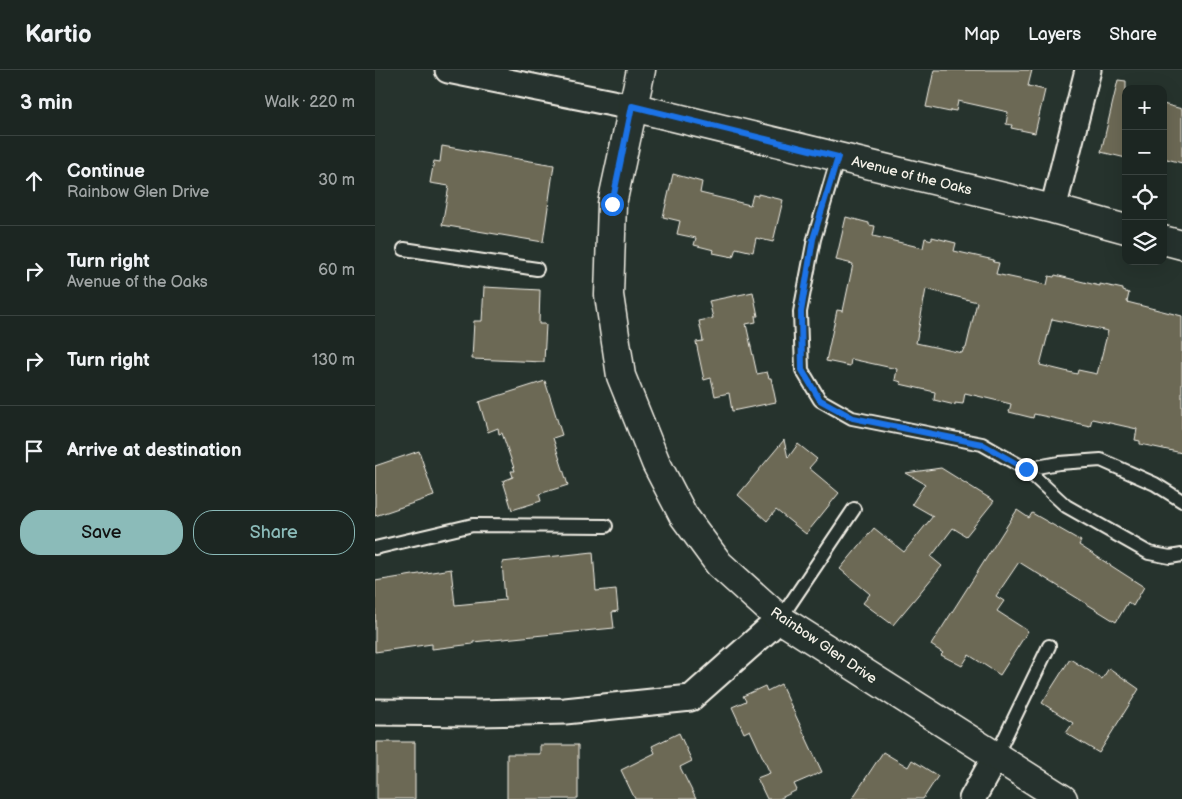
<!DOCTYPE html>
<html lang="en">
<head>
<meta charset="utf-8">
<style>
  :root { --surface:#1c2622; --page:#29322f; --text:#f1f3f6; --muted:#a0a5a5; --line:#3a4340; --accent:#8bbbb9 }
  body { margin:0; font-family:"Balsamiq Sans",sans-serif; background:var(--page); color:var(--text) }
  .controls { position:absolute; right:15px; top:15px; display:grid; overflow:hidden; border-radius:10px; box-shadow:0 5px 20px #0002 }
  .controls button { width:45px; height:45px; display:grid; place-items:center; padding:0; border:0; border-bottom:1px solid var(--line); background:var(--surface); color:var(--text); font:25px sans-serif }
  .stop { position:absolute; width:15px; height:15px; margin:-11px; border:4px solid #1a73e8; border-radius:50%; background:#fff }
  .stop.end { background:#1a73e8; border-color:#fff; box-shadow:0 1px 5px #0008 }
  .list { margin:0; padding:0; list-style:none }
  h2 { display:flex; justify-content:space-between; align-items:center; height:65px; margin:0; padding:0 20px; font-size:21px }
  h2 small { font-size:16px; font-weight:400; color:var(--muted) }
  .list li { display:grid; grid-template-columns:32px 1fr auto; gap:15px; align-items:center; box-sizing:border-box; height:90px; padding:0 20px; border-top:1px solid var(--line) }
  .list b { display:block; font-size:19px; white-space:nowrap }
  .list p { margin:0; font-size:16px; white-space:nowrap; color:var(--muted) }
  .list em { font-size:16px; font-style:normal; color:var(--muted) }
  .actions { display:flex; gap:10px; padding:15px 20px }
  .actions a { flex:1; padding:11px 0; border:1px solid var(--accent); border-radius:20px; text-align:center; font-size:18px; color:var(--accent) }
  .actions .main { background:var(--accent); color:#111 }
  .icon { flex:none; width:28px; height:28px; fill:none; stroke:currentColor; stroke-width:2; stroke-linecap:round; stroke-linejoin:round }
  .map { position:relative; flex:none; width:807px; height:729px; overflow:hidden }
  header { display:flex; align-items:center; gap:30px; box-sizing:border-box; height:70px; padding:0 25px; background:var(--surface); border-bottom:1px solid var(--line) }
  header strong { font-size:24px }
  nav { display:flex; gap:28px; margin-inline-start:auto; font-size:18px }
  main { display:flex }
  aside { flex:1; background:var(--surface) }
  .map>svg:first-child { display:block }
  .building { fill:#6c6955; stroke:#f4f1e8; fill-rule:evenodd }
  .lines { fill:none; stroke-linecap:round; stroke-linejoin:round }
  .service-casing { stroke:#f4f1e8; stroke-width:16 }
  .minor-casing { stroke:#f4f1e8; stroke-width:29 }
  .tertiary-casing { stroke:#f4f1e8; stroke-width:31 }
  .service { stroke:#26332d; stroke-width:12 }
  .minor { stroke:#26332d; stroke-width:25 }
  .tertiary { stroke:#26332d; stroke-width:28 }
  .route { stroke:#1a73e8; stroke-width:6 }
  .labels { text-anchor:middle; stroke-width:4; stroke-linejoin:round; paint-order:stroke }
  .street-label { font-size:14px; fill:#f4f1e8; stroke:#26332d }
</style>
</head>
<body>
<header>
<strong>Kartio</strong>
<nav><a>Map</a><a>Layers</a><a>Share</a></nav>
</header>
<main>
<aside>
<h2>3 min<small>Walk · 220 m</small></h2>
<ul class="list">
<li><svg class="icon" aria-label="ahead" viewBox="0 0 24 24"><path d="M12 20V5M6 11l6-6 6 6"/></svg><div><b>Continue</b><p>Rainbow Glen Drive</p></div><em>30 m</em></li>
<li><svg class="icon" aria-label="right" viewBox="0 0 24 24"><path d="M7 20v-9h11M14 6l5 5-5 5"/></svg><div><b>Turn right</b><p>Avenue of the Oaks</p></div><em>60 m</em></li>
<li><svg class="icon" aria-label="right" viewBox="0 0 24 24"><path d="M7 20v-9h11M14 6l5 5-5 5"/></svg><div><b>Turn right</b></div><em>130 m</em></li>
<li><svg class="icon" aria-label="arrive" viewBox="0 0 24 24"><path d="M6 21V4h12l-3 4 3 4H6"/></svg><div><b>Arrive at destination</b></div></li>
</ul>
<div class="actions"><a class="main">Save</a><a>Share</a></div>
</aside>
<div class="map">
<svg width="807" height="729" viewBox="0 0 807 729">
  <rect width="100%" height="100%" fill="#26332d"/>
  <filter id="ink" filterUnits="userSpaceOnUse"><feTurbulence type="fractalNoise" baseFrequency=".02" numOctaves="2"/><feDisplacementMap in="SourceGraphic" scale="10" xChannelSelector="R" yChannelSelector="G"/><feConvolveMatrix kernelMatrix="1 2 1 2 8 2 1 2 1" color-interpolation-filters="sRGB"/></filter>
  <g filter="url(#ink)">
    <path class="building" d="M 559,0 L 657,0 L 653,16 L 670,20 L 660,63 L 636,58 L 637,55 L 631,54 L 633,42 L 583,31 L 581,41 L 575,40 L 575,42 L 551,37 Z
      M 743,10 L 751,11 L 751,88 L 726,82 Z
      M 788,34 L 807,39 L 807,93 L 788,88 Z
      M 67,76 L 179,95 L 168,172 L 67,155 L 74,116 L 55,113 L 59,91 L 65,92 Z
      M 298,104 L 327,112 L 325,123 L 375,135 L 378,125 L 383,126 L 383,124 L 408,130 L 398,172 L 381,168 L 378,182 L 361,178 L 358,187 L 338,183 L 339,180 L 319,175 L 321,168 L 302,164 L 305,151 L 288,147 Z
      M 471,147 L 494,153 L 494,155 L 500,156 L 498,166 L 548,178 L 550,168 L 557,170 L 557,167 L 581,173 L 579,181 L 619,190 L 618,192 L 624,193 L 621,204 L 672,215 L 674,206 L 679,207 L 680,205 L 725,216 L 725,214 L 748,219 L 748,221 L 754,223 L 752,232 L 807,246 L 807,383 L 765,374 L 765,371 L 760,370 L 762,359 L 717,349 L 715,356 L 659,344 L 658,348 L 634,342 L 636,334 L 590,323 L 588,334 L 580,333 L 580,335 L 559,330 L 560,322 L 525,314 L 526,312 L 520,310 L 522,299 L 476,289 L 475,296 L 451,291 L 462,240 L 468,241 L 478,194 L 461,190 ZM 551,219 L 602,232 L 591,278 L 589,278 L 587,283 L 541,273 ZM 677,249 L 733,261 L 722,304 L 703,300 L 702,304 L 665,295 Z
      M 109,217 L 165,220 L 164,254 L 171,254 L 169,292 L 97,289 L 99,251 L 107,251 Z
      M 378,222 L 383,246 L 380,246 L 381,252 L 371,254 L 382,304 L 392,302 L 394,308 L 396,308 L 401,332 L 357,341 L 354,323 L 340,326 L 336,308 L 329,310 L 321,272 L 328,271 L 324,251 L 338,248 L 334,231 Z
      M 170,311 L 187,365 L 178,368 L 193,415 L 164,424 L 166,431 L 137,440 L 128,411 L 138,407 L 136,401 L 140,401 L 127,363 L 124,364 L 123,358 L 113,362 L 104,332 Z
      M 409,370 L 413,388 L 423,374 L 442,389 L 434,398 L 464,423 L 431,464 L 401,440 L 392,451 L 363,425 Z
      M 44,381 L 59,426 L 0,446 L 0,396 Z
      M 566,398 L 619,431 L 591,466 L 578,458 L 556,487 L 567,496 L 518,555 L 488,533 L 495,524 L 465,499 L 499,458 L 529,482 L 558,446 L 537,434 L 550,414 L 531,403 Z
      M 642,440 L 654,448 L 657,443 L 706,471 L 704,475 L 769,517 L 758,536 L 753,532 L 741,552 L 644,492 L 621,526 L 629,531 L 622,541 L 653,561 L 625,605 L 594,585 L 587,596 L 566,585 L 568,583 L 556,575 Z
      M 218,482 L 221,521 L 241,519 L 243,541 L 237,542 L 239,558 L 98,572 L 98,574 L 57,579 L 57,574 L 0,582 L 0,511 L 76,499 L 80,535 L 130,530 L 127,492 Z
      M 695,589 L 727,609 L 734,598 L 764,619 L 724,683 L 691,663 L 698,653 L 667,633 Z
      M 406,614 L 447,702 L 419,714 L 422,720 L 404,729 L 392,729 L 382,708 L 395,703 L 375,660 L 369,663 L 357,637 L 371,631 L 368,626 L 390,616 L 392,621 Z
      M 304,663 L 317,691 L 305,697 L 321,729 L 260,729 L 246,700 L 280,683 L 277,676 Z
      M 2,672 L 40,672 L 40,729 L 2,729 Z
      M 165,675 L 203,675 L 203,729 L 132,729 L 132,684 L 165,684 Z
      M 508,682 L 533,697 L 537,690 L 563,706 L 548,729 L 477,729 Z"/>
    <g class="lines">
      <defs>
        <path id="service" d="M 463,87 L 439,169 L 425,242 L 427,300 L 445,330 L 477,348 L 607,374 L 651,399 L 691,436 L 774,483 L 795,487 L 807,485
          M 29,179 L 162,199
          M 651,399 L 684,393 L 726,390 L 780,414 L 807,431
          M 0,478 L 98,455 L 231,456
          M 405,549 L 479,439
          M 621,686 L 674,576"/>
        <path id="minor" d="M 73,0 L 257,37
          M 678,139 L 713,0
          M 0,642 L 103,643 L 190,641 L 316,628 L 405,549
          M 597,729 L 621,686"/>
        <path id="tertiary" d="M 266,0 L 237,134 L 234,225 L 246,306 L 281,393 L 308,445 L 344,494 L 405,549 L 688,729
          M 257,37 L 678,139 L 751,159
          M 788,170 L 807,175"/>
      </defs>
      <use href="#service" class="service-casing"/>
      <use href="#minor" class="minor-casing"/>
      <use href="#tertiary" class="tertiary-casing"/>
      <use href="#service" class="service"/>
      <use href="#minor" class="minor"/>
      <use href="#tertiary" class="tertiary"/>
    </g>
  </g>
  <g class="lines" filter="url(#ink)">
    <path class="route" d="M 237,134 L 257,36 L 463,87 L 438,169 L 426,242 L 427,300 L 445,330 L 478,348 L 607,374 L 651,399"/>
  </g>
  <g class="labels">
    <g class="street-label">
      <text transform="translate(537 105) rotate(14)" y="5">Avenue of the Oaks</text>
      <text transform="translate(449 575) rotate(34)" y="5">Rainbow Glen Drive</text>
    </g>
  </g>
</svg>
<div class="controls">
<button>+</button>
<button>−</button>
<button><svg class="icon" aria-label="locate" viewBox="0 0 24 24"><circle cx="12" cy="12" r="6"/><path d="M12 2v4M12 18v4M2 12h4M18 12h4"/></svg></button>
<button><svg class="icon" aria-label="layers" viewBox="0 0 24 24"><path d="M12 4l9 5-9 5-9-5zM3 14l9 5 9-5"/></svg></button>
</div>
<div class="stop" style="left:237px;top:134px"></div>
<div class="stop end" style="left:651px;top:399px"></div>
</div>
</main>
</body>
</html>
